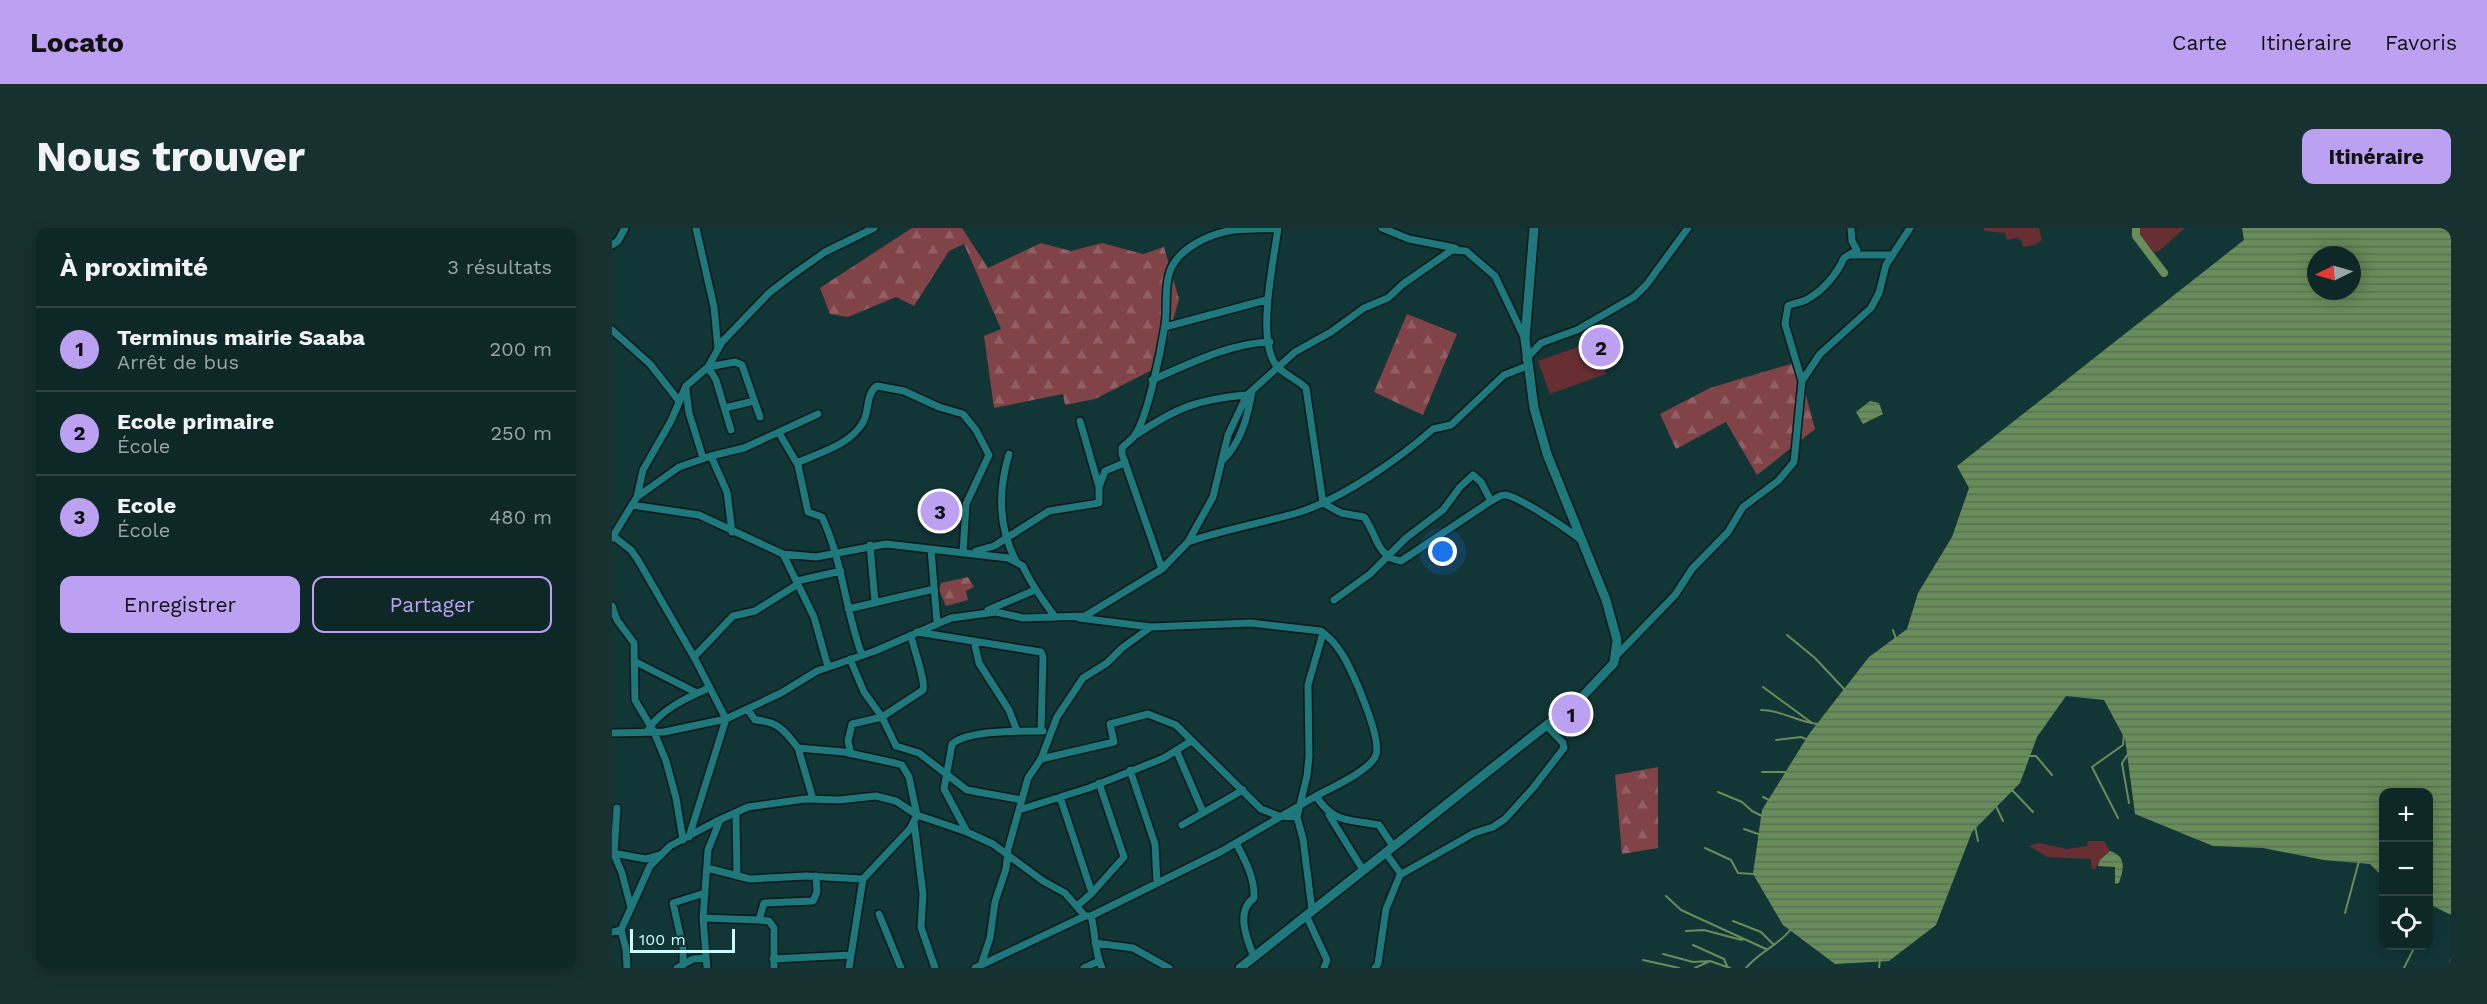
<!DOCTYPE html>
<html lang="fr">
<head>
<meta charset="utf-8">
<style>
  :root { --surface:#0e2828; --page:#173030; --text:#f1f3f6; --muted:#9ba6a8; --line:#2e4445; --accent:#bca0f2 }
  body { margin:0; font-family:"Work Sans",sans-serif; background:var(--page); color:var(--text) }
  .controls { position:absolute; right:18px; bottom:18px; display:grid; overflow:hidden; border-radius:12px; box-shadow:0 3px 15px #0003 }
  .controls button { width:54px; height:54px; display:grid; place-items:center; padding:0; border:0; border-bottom:2px solid var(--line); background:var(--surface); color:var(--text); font:30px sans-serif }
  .compass { position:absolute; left:1695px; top:18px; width:54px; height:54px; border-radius:50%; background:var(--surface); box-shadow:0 3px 15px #0003; rotate:265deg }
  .scale { position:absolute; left:18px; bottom:15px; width:105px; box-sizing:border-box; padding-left:6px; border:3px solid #ccfdfe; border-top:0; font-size:16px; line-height:21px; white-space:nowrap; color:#ccfdfe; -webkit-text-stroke:4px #123536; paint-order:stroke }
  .you { position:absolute; left:831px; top:324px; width:21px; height:21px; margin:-15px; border:4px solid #fff; border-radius:50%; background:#1a73e8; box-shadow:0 0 0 9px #1a73e833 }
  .badge { display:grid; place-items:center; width:39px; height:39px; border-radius:50%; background:var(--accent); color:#111; font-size:20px; font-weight:700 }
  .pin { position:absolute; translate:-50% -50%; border:3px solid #fff; box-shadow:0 2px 6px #0006 }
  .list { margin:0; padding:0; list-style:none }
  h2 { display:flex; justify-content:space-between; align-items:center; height:78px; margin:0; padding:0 24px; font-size:26px }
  h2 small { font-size:20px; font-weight:400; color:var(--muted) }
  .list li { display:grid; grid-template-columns:39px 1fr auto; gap:18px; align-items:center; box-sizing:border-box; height:84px; padding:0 24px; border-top:2px solid var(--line) }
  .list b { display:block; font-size:22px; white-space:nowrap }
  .list p { margin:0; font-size:20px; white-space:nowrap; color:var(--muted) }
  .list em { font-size:20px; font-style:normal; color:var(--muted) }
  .actions { display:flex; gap:12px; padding:18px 24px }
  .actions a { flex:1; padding:14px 0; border:2px solid var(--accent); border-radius:12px; text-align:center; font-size:21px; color:var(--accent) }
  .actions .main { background:var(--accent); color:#111 }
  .icon { flex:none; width:33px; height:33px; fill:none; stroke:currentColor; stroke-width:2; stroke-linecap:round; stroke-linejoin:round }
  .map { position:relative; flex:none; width:1839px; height:740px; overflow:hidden; border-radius:12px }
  header { display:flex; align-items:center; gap:36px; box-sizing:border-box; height:84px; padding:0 30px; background:var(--accent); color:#111 }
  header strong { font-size:28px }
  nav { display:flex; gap:33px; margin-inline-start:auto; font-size:21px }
  .intro { display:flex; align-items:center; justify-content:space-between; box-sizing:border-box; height:144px; padding:0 36px }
  h1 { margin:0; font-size:42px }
  .button { padding:15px 27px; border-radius:12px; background:var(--accent); color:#111; font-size:21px; font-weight:700 }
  main { display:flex; gap:36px; padding:0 36px }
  aside { flex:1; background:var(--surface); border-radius:12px; box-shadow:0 3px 15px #0003 }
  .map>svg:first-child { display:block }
  .green { fill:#672f32 }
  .forest { fill:url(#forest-firs) }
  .water { fill:url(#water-rules); fill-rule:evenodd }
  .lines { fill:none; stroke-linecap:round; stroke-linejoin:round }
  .stream { stroke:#688c5a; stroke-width:2 }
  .canal { stroke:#688c5a; stroke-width:8 }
  .street-casing { stroke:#0b1a1a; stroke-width:10 }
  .secondary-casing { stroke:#0b1a1a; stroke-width:12 }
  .street { stroke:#1f787b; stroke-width:7 }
  .secondary { stroke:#1f787b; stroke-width:9 }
</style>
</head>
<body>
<header>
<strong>Locato</strong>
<nav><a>Carte</a><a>Itinéraire</a><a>Favoris</a></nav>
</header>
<div class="intro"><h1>Nous trouver</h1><a class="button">Itinéraire</a></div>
<main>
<aside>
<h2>À proximité<small>3 résultats</small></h2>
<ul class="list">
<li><span class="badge">1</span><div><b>Terminus mairie Saaba</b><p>Arrêt de bus</p></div><em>200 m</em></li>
<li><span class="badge">2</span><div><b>Ecole primaire</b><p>École</p></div><em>250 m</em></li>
<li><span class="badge">3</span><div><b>Ecole</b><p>École</p></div><em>480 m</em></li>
</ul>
<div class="actions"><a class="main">Enregistrer</a><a>Partager</a></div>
</aside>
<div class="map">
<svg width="1839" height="740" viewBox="0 0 1839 740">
  <defs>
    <pattern id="forest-firs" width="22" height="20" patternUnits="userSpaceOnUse" patternTransform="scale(1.5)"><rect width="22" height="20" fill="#804347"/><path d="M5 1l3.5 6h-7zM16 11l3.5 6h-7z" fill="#915f63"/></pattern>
    <pattern id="water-rules" width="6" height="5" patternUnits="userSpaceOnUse" patternTransform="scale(1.5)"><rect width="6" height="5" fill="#688c5a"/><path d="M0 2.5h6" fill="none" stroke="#577254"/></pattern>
  </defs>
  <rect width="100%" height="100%" fill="#123536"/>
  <path class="green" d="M 1372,0 L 1427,0 L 1430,12 L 1422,17 L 1411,19 L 1410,13 L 1404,10 L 1395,12 L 1393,5 L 1372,3 Z
    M 1528,0 L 1573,0 L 1547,23 L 1542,24 L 1528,8 Z
    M 983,113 L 994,146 L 938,166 L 926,133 Z
    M 1476,613 L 1492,613 L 1498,623 L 1487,633 L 1483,642 L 1479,640 L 1479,631 L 1435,629 L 1417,618 L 1426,615 L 1455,621 L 1475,618 Z"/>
  <path class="forest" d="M 300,0 L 350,0 L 376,40 L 429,15 L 459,23 L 490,15 L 531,26 L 552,19 L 567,71 L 548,138 L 483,171 L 453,177 L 451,166 L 382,180 L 372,108 L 389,101 L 352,16 L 337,23 L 302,78 L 284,69 L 236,89 L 218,86 L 208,60 Z
    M 795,86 L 845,106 L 811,187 L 762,164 Z
    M 1185,134 L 1203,201 L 1145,247 L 1114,194 L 1064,221 L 1048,186 L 1098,160 Z
    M 356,349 L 362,359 L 354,363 L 356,372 L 334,378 L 327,362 L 329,355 Z
    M 1046,539 L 1046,620 L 1010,626 L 1003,547 Z"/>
  <path class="water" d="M 1630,0 L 1839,0 L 1839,687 L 1817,676 L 1816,564 L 1772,564 L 1771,649 L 1758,636 L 1712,632 L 1651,620 L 1601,618 L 1523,586 L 1513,511 L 1492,472 L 1454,468 L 1425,509 L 1408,555 L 1360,604 L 1324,697 L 1277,733 L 1223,736 L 1171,697 L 1141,646 L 1150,582 L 1197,506 L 1257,429 L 1295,401 L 1306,365 L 1340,309 L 1357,260 L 1345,238 L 1632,12 ZM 1704,27 L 1740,27 L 1740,63 L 1704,63 Z
    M 1258,173 L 1267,175 L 1271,186 L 1251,196 L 1244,184 Z
    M 1498,623 C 1516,629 1511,642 1507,655 L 1503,656 L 1503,639 L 1486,638 L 1487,633 Z"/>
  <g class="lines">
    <path class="stream" d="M 1281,402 L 1284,411
      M 1175,407 L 1203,430 L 1233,462
      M 1151,459 L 1200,495
      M 1149,482 C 1170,482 1185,494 1206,496
      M 1164,512 L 1189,509 L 1196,512
      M 1516,526 L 1510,535 L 1517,575
      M 1416,528 L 1424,528 L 1440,547
      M 1150,544 L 1174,544
      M 1400,562 L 1421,584
      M 1106,564 L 1130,574 L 1140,583 L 1150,588
      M 1151,569 L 1159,573
      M 1383,576 L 1391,593
      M 1506,590 L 1480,539 L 1511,517 L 1512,506
      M 1363,598 L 1366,613
      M 1132,601 L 1149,607
      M 1093,620 L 1119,632 L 1126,645 L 1142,646
      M 1054,668 L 1069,682 L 1154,721
      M 1733,685 L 1747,633
      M 1121,693 L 1149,704 L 1162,717
      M 1074,703 L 1092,702 L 1130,712
      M 1081,717 L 1112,731 L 1115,738
      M 1051,726 L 1081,734 L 1098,733
      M 1031,732 L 1067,740
      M 1083,740 L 1098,733 L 1118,740
      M 1134,740 C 1147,724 1167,717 1179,701
      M 1267,740 L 1268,731
      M 1792,740 L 1803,718
      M 1836,740 L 1839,732"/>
    <path class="canal" d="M 1524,0 L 1524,8 L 1552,45"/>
    <defs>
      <path id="street" d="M 84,0 L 102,79 L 106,121
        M 666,0 C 662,32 644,110 664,137 C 672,147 685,151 694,160 L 711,275 L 729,285 L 752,289 C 765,306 764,329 789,333 L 879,273
        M 770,0 L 797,11 L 843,20
        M 0,17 L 6,13 L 13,0
        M 1239,27 L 1279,27
        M 553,99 L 654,72
        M 0,102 L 38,136 L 67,173
        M 914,131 L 929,115 L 965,102 L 1022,69 L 1035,56 L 1076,0
        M 540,152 C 577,136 618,115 658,114
        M 1190,153 L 1208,126 L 1259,80 L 1267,65 L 1274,37 L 1298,0
        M 74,161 L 77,185 L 91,230
        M 113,180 L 142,173
        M 468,193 L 487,259
        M 119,202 L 104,152 L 96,139 L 123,134 L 130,137 L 148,189
        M 167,205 L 186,237 L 196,284 L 210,289 C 231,334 233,382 250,427
        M 524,207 C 564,180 586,171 635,167
        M 397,226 C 386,263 386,299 404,333
        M 610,233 C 629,215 636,188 640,163
        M 185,235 C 207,225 237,217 250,196 C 258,185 253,166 265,158 L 292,163 L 327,179 L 351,186 L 364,202 L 377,227 L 354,276 L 351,325
        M 25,269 L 67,239 L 99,228
        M 20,277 L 25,269 L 31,242 L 59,193 L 74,158 L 96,139 L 110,114 L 157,65 L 179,48 L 213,24 L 262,0
        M 120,304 L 115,264 L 99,228 L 132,220 L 206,186
        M 1,308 L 19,322 L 26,332 L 82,429
        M 0,310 L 20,277 L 87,287 L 171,326 L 204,329 L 274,316 L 396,330 L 411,338 C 419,357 431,372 443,389
        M 576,314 C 613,301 651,295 688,284 C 731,270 787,231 821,201 L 839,197 L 892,147 L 915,138
        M 258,317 L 263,374
        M 319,322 L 325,394
        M 364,323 L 382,318 L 437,283 L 487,275 L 487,259 L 493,243 L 512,235
        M 171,326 L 202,389 L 216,439
        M 550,341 L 510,226 L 510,220 C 514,215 520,212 523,207 C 536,188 549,122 553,97 C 556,78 551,51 562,35 C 573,18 597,7 616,3 C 632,0 650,2 666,0
        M 185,353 L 229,343
        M 722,372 L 758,346 L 794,310 L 831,282 L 848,259 L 861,247 L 869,254 L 879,273 C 883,271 888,267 892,267 C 904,266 958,303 969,312
        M 0,378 L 5,392 L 22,415 L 23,472 L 42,504 L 54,533 L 64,570 L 71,612
        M 236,381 L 322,361
        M 376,382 L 423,362
        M 467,390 L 539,399
        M 305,404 L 429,424 L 431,429 L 429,503
        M 362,413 L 367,435 L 397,482 L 405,503
        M 1005,427 L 1063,367 L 1080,341 L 1116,304 L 1131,279 L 1166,253 L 1182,234 L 1190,153 L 1173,96 L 1176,78 C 1181,75 1188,75 1194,72 C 1211,63 1225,46 1232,30 L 1245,22 L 1240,13 L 1239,0
        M 238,431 L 252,464 L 270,489 L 284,518 L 307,525 L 355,562 L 410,572
        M 22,433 L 85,465
        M 136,482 L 143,492 C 166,493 173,503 186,520 L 232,524 L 283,535 L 290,537 L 297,549 L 305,587 L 298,601 L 251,651 L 237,740
        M 36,502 C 48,482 76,469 97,460
        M 0,505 L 52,504 L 114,491 L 169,465 L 205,443 L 263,423 L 339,390 L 384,384 L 411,390 L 473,388 L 550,341 L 576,314 L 601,269 L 616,207 L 635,167 L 683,124 L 719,104 L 752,80 L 776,70 L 791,56 L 840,22 L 854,23 L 883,48 L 913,111
        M 186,520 L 201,571
        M 565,524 L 591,584
        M 239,526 L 236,513 L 240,496 L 270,489 L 311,462 C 314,453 301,419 299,407
        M 429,531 L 502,514 L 498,496 L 536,486 L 564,497 L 649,581 L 667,588 L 685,589
        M 518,542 L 543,616 L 545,655
        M 448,569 L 480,665 L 465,678
        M 5,580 L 2,626 L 10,645 L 19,680
        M 407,582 L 477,560 L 552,530 L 579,513
        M 124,586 L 125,648
        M 717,587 L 751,642
        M 302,594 L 311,666 L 309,699 L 323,740
        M 570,597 L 631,562
        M 355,604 L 332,561 L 340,516 C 356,502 409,503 431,503
        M 77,609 L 114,491 L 82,429 L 121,388 L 143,383 L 186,356
        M 624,615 C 633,632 643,650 642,670 C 623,683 635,712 642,729
        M 773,624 L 789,646
        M 0,625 L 34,631 L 47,627
        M 95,640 L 138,651 L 195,648 L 251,651
        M 480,665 L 512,629 L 487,555
        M 700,682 L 691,611 L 685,589 L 695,548 L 697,528 L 696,457 L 711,405
        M 267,686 L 289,740
        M 694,687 L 715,732 L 712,740
        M 479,688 C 484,706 482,723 490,740
        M 91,690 L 147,692
        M 9,702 L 14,721 L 15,740
        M 0,704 L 9,702 L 38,638 L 58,618 L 103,594 L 136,579 L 193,571 L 227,572 L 264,568 L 284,573 L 305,587 L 355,604 L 381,616 L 431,653 L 453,665 L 473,688
        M 483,715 L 521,720 L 557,740
        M 161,731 L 239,727
        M 71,737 L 71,720 L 61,675 L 93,665
        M 369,737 L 378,710 L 383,674 L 394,641 L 396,621 L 416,550 L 429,531 L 445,489 L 471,450 L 495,435 L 510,420 L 539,399 L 639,395 L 709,403 C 717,409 723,415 728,423 C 739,438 770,510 764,527 C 759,542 719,560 704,568
        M 65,740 L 81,731 L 94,730
        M 95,740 L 91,690 L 96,622 L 108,592
        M 162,740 L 162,700 L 157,693 L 147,692 L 152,675 L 201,673 L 205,664 L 204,648
        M 363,740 L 473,688 L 479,688 L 610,623 L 704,568 C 722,596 737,591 767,597 L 781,618
        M 472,740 L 487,733
        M 763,740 L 766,736 L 774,681 L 788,647 L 862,605 L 881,599 L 893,591 L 921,560 L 952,520 L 951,515 L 934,497"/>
      <path id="secondary" d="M 628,740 L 970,469 L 1002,435 L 1005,412 L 994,372 L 935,226 L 922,180 L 913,111 L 922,0"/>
    </defs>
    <use href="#street" class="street-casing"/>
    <use href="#secondary" class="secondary-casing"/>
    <use href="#street" class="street"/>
    <use href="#secondary" class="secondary"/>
  </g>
</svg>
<div class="controls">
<button>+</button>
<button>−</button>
<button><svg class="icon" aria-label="locate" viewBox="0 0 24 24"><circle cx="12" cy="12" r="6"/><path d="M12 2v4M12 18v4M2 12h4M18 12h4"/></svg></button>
</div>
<svg class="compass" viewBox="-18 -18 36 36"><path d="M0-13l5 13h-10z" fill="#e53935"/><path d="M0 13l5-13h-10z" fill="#9ba6a8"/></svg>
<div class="scale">100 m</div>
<div class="you"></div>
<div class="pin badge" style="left:959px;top:486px">1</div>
<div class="pin badge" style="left:989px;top:119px">2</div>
<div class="pin badge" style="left:328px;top:283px">3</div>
</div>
</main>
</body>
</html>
